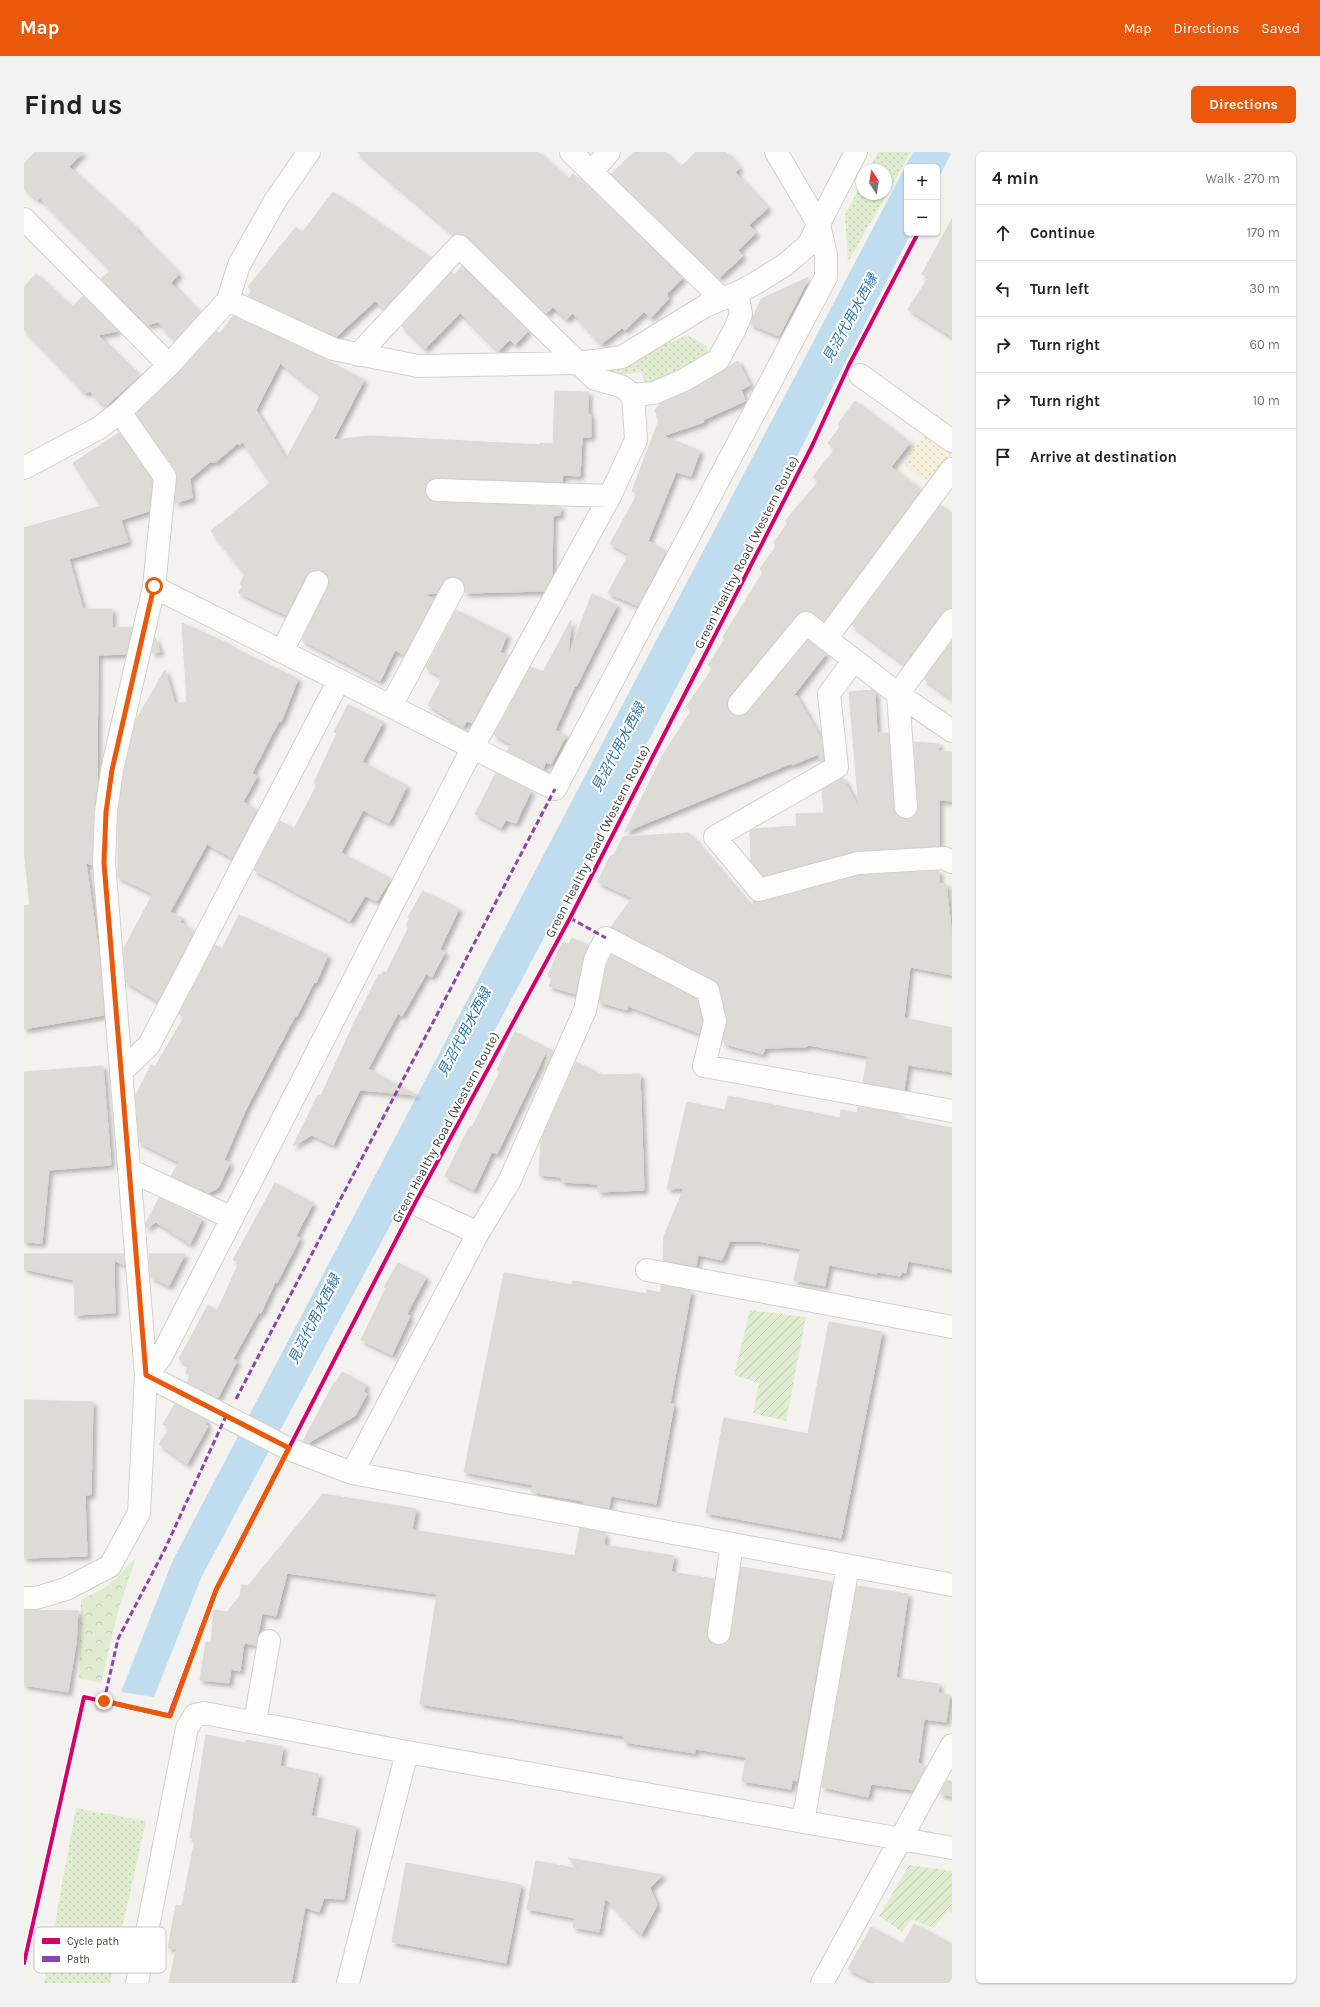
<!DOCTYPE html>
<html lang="en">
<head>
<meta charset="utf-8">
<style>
  :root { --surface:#fff; --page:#f2f2f2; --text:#222; --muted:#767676; --line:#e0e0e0; --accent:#ea580c }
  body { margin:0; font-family:Karla,"Noto Sans JP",sans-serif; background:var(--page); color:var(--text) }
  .controls { position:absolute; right:12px; top:12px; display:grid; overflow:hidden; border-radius:6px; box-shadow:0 1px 3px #0004 }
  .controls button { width:36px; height:36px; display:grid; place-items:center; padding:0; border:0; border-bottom:1px solid var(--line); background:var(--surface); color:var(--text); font:20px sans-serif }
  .compass { position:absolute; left:832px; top:12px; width:36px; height:36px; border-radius:50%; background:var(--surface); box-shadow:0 1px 3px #0004; rotate:348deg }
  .stop { position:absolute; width:12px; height:12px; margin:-9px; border:3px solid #ea580c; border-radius:50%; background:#fff }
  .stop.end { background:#ea580c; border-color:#fff; box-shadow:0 1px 4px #0008 }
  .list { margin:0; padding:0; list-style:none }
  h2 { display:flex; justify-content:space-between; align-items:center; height:52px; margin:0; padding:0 16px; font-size:17px }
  h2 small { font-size:13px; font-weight:400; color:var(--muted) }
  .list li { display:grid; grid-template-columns:26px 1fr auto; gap:12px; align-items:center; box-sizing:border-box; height:56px; padding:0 16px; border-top:1px solid var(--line) }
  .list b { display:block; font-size:15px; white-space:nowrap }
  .list em { font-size:13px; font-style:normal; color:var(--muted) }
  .icon { flex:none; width:22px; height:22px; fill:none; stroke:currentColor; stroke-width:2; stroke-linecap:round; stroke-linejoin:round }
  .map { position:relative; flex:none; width:928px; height:1831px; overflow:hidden; border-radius:6px }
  header { display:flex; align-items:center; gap:24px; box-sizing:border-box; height:56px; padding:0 20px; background:var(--accent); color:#fff }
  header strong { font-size:19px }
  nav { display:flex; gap:22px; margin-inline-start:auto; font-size:14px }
  .intro { display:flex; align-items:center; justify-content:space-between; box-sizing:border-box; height:96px; padding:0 24px }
  h1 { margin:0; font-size:28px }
  .button { padding:10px 18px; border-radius:6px; background:var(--accent); color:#fff; font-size:14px; font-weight:700 }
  main { display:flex; gap:24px; padding:0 24px }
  aside { flex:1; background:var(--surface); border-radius:6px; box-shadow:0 1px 3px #0004 }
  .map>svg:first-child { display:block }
  .grass { fill:url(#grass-dots) }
  .forest { fill:url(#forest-crowns) }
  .sand { fill:url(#sand-dots) }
  .garden { fill:url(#garden-furrows) }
  .water { fill:#c0dcef }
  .building { fill:#dddbd6; stroke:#dbd9d4; fill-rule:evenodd; filter:url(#shadow) }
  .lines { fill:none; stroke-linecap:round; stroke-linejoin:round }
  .minor-casing { stroke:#d1d0cb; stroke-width:24 }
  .minor { stroke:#fdfdfc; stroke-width:22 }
  .quiet { stroke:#8e44ad; stroke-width:3; stroke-dasharray:6 3; stroke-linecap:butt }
  .cycleway-casing { stroke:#fff; stroke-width:6 }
  .cycleway { stroke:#d6006c; stroke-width:4 }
  .route { stroke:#ea580c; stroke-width:5 }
  .labels { text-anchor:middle; stroke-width:4; stroke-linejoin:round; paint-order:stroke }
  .street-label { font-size:13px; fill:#4a4439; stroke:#fff }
  .water-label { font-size:14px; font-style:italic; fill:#3178ae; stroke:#fff }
  .key { fill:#fff; stroke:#c9c7c4; stroke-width:1 }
  .key-label { font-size:11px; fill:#4a4439 }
</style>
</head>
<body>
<header>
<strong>Map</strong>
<nav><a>Map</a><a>Directions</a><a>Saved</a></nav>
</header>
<div class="intro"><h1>Find us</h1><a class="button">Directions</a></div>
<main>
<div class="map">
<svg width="928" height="1831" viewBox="0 0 928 1831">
  <defs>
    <pattern id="grass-dots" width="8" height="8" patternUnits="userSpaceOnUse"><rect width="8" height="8" fill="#e0eccf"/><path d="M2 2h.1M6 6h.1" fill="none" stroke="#c2ccb2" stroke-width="1.8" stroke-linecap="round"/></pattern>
    <pattern id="forest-crowns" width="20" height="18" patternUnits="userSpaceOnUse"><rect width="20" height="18" fill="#e0eccf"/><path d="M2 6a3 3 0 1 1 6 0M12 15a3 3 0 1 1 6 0" fill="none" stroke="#c2ccb2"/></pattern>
    <pattern id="sand-dots" width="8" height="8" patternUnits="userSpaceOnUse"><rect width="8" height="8" fill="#f6f0da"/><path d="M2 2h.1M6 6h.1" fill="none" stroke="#d4cfbc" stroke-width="1.8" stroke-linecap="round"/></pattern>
    <pattern id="garden-furrows" width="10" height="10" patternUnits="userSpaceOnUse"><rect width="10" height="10" fill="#e0eccf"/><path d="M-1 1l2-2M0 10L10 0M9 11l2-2" fill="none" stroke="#c2ccb2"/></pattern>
    <filter id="shadow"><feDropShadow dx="3.5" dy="3.5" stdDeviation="2" flood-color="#0004"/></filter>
  </defs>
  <rect width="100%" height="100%" fill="#f3f2ee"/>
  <path class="grass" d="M 854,0 L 887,0 L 824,110 L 821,63 L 838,30 L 838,42 L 862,42 L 862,18 L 844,18 Z
    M 664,183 L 682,194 L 688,207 L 623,236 L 617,220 L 588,224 L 584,215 Z
    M 52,1656 L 122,1669 L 86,1831 L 20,1831 Z"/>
  <path class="forest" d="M 112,1406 L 95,1456 L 77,1531 L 55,1526 L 57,1448 L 82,1435 Z"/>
  <path class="sand" d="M 903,281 L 926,296 L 926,308 L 904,333 L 879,311 Z"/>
  <path class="garden" d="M 726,1158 L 782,1165 L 762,1269 L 729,1261 L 735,1231 L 710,1223 Z
    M 885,1713 L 928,1719 L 928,1761 L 923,1759 L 910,1776 L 887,1767 L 878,1780 L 855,1764 Z"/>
  <path class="water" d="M 889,0 L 928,0 L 913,29 L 913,15 L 883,15 L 883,81 L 887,81 C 659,533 417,978 178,1424 L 130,1545 L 97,1540 L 149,1408 Z"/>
  <path class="building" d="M 11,0 L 59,0 L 45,15 L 114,78 L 113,79 L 155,122 L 147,131 L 176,161 L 151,188 L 134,170 L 123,173 L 77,127 L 87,118 L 16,46 L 14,48 L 0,36 L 0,12 Z
    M 333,0 L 514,0 L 544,27 L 549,22 L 569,39 L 659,126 L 643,142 L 644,147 L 627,166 L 620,160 L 601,178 L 598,176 L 577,192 L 549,161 L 542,168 L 529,155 L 522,162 L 444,85 L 438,82 L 430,83 Z
    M 610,0 L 641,0 L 656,16 L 672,0 L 701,0 L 716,16 L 711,20 L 744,56 L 725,73 L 732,81 L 714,98 L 719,104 L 695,126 L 587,22 Z
    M 309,40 L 407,106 L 360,157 L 351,149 L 312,185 L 224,144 L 228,138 L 224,135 L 272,75 L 278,81 Z
    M 928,67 L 928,185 L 884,157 L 905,125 L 898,122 Z
    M 438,114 L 504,179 L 491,193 L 486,188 L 474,199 L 436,161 L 401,197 L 378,174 L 428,120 L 431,123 Z
    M 12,122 L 48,155 L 59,144 L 94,179 L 74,183 L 115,224 L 81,255 L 66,239 L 61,241 L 0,177 L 0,135 Z
    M 785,125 L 755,184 L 726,172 L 737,147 Z
    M 209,164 L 292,203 L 340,228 L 309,288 L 346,284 L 516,293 L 516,291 L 529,292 L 531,239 L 564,240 L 564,261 L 567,263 L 567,285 L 558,285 L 556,324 L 539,323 L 538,330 L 413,326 L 407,327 L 402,332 L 401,337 L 402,344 L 407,349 L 413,350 L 537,355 L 536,363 L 529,364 L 528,424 L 520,439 L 441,441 L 440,431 L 435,426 L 429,425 L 423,426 L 413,441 L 399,442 L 410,447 L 380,503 L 371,498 L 356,529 L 278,488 L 304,435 L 305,429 L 303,423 L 299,419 L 292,418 L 286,420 L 282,424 L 262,463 L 215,441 L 218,434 L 216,432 L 221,422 L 187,379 L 246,331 L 219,290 L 215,293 L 214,291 L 192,310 L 186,310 L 166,327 L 168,346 L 151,351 L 153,326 L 152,318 L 112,262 L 154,221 L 193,179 L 196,182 ZM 256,211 L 297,243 L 262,307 L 232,258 Z
    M 714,209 L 726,233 L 717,238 L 721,249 L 679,268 L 680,270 L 639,284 L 676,299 L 667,324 L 652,320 L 624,389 L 642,399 L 614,454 L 584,441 L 605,402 L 586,392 L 614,341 L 608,339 L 635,268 L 631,258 L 636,252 L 666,239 Z
    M 831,249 L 886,291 L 867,315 L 897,338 L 800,469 L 784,459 L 778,459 L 773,463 L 705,544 L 703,550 L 703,556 L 707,561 L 713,564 L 719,564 L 724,560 L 784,488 L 802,502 L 769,544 L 773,544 L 797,587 L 800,608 L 796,610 L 795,602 L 768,613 L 768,611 L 601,680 L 639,603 L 667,559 L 662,555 L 689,516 L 684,513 L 701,487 L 699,485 L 739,420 L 736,417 L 752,394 L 750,390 L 764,371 L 761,369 L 795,329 L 789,325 L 811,297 L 804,291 L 816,275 L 814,272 Z
    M 95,281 L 128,328 L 125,359 L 97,368 L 104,390 L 45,407 L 59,457 L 88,457 L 88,476 L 108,475 L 102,502 L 74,503 L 73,632 L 70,659 L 68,713 L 62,711 L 75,802 L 80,863 L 0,877 L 0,754 L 6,753 L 0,696 L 0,376 L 77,354 L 49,311 Z
    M 917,353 L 928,362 L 928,456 L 923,457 L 918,461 L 880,512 L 828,473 Z
    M 568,442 L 593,453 L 552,535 L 551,534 L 531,578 L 542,584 L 527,612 L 522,610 L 519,617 L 483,599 L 487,592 L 470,583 L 507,515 L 519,520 L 547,468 L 544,505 Z
    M 432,458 L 483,483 L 476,500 L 484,504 L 448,571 L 443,569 L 439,575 L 404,553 L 418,527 L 415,526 L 416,524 L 402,516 Z
    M 158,471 L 207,493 L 207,495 L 274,527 L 257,570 L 255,569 L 228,621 L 233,624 L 219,650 L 233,658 L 208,706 L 183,692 L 146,760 L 158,766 L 156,770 L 170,779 L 134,849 L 102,830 L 100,796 L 129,742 L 94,725 L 94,661 L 100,620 L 112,568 L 141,518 L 151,552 L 163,550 Z
    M 131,485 L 136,500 L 128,501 Z
    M 928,489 L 928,547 L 900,527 Z
    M 849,538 L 851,540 L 853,581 L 864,581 L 870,656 L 871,662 L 876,666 L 882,667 L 889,666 L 893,661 L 894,655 L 890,590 L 915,592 L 914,599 L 928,600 L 928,649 L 915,648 L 915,694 L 831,699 L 739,724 L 727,709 L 726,679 L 730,677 L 773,674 L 772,662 L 800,661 L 798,638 L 819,626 L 835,656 L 825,540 Z
    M 324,553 L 359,570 L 338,610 L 383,634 L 365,671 L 339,658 L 317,701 L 367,727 L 353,749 L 341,744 L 326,769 L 230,718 L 256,669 L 270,677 L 293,633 L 290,631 L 313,581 L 310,580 Z
    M 472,621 L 507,639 L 492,671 L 482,668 L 477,676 L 451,662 Z
    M 664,681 L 730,758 L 729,749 L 738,750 L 836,723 L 915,719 L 915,732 L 922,732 L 928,784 L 928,823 L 886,815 L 880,866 L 928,876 L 928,920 L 884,913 L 880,938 L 839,930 L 844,904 L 785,893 L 781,895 L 741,896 L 739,902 L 701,892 L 699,890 L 703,866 L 694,831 L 587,775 L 608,746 L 574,730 L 586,704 L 590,703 L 599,685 Z
    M 399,739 L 435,757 L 416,797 L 421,800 L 408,825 L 402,822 L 378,864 L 374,861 L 344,917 L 392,943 L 336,938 L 309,993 L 288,983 L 269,994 L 294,943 L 297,944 L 329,873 L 355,822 L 357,823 L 359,819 L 362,821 L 385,775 L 382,773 L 386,766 L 384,765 Z
    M 215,763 L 304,803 L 292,831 L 290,830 L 273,864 L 271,864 L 222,957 L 200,1008 L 206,1011 L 194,1036 L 184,1041 L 147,1024 L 155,1010 L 115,990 L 112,943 L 127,913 L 131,915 L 160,865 L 155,862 L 191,793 L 198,797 Z
    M 548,786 L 564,793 L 559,805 L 551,842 L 525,834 L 528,826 L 524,824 L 538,791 L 545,792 Z
    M 588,803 L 673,847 L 678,869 L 675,881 L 604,854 L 603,858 L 575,850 L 583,812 Z
    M 491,880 L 529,899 L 522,916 L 523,898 L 473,1002 L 468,1000 L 450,1038 L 421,1024 L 446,974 L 448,975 L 476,920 L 473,918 Z
    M 552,910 L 578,923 L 616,922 L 620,1038 L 574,1040 L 574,1032 L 538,1030 L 537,1025 L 515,1023 L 517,988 Z
    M 79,914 L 87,1013 L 25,1018 L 18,1091 L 0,1090 L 0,920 Z
    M 704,944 L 816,966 L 817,958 L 833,961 L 834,955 L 875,962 L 875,966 L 928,976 L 928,1117 L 884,1109 L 882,1121 L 878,1120 L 876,1124 L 853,1120 L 853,1122 L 805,1113 L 801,1134 L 770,1128 L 777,1097 L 734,1089 L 706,1089 L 698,1108 L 674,1103 L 672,1114 L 639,1108 L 640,1084 L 660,1036 L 643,1037 L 663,950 L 701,958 Z
    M 251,1031 L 289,1051 L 272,1084 L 276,1086 L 253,1131 L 251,1130 L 237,1161 L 235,1160 L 209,1207 L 213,1209 L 194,1246 L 163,1230 L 167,1223 L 162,1221 L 165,1214 L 155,1207 L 184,1153 L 193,1159 L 215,1111 L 209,1108 Z
    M 135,1046 L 178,1067 L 166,1092 L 132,1070 L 122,1076 L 122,1071 Z
    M 0,1102 L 100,1102 L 100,1113 L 90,1108 L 91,1161 L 51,1163 L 50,1128 L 0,1117 Z
    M 125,1102 L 161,1102 L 145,1134 L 127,1125 Z
    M 374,1111 L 402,1125 L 383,1162 L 386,1164 L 368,1203 L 337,1188 L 362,1136 L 360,1135 Z
    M 480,1121 L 548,1133 L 549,1129 L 622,1142 L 623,1138 L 637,1141 L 637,1133 L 667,1139 L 646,1252 L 650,1252 L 632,1352 L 587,1344 L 585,1356 L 560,1352 L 560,1349 L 507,1340 L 509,1333 L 440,1320 Z
    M 805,1170 L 858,1180 L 817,1386 L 682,1361 L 700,1266 L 784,1282 Z
    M 318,1220 L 342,1233 L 340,1239 L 343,1242 L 331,1264 L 284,1291 L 279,1289 L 310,1231 L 312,1230 Z
    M 0,1248 L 69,1250 L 67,1343 L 61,1343 L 63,1404 L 0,1406 Z
    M 151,1252 L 183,1269 L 181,1273 L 184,1274 L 163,1312 L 135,1292 L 146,1276 L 139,1272 Z
    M 299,1342 L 392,1357 L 388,1378 L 551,1404 L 556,1376 L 581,1381 L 580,1393 L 650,1404 L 647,1420 L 690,1427 L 683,1480 L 683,1485 L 687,1491 L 693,1493 L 700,1492 L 705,1489 L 707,1483 L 717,1415 L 808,1430 L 773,1629 L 768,1628 L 767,1637 L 718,1629 L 722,1605 L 671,1597 L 671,1601 L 600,1590 L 600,1584 L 396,1552 L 413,1442 L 263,1421 L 252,1464 L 238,1461 L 232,1493 L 220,1491 L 216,1519 L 207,1517 L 205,1531 L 176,1528 L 182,1490 L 187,1491 L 190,1458 L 203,1460 L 216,1444 L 218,1433 L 224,1434 Z
    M 833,1434 L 884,1442 L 872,1526 L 915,1532 L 914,1541 L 926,1543 L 922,1570 L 900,1567 L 894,1611 L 902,1615 L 889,1638 L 847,1632 L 844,1645 L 798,1635 Z
    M 0,1458 L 54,1459 L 52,1492 L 44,1540 L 0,1533 Z
    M 182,1583 L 221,1591 L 222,1588 L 259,1595 L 256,1614 L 295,1622 L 287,1664 L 332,1675 L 320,1747 L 300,1746 L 295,1760 L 281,1755 L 267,1831 L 145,1831 L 152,1797 L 144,1796 L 152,1753 L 158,1754 L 171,1687 L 166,1686 Z
    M 923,1628 L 928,1630 L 928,1644 L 916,1642 Z
    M 544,1706 L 639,1723 L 626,1736 L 633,1753 L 617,1783 L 581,1746 L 575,1780 L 549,1775 L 551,1766 L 503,1757 L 512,1709 L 555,1717 Z
    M 382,1711 L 497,1733 L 482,1811 L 368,1790 Z
    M 890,1772 L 928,1792 L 928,1831 L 852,1831 L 824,1817 L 847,1775 L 879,1792 Z"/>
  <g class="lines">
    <defs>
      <path id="minor" d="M 547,0 L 698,147
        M 568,20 L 585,0
        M 0,67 L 145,213
        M 204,148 L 215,113 L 251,49 L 285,0
        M 836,223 L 928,289
        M 609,243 L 630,241 L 660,228 L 694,208 L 711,177 L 717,162 L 713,141
        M 0,316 L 75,276 L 96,260 L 145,213 L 204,148 L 309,197 L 394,214 L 556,211 L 598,205 L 681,154 L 713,141 L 732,131 L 762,112 L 784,93 L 832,0
        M 413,338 L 586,344
        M 130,435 L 531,637 L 802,125 L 802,103 L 795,73 L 752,0
        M 802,487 L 928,317
        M 258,499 L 293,430
        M 830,508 L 805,542 L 813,615 L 691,685 L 735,738 L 834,711 L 920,706 L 928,710
        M 715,552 L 782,471 L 874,542 L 928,579
        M 367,554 L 429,437
        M 882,655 L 874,542 L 928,468
        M 97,920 L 125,893 L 315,528
        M 105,1018 L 208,1066
        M 398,1055 L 454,1081
        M 623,1118 L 928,1175
        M 122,1223 L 137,1205 L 449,595 L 586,344 L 612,288 L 609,243 L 597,234 L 571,227 L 435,94 L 334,203
        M 122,1223 L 265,1297 L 328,1321 L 928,1433
        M 328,1321 L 454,1081 L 485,1030 L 561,858 L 571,808 L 582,786 L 684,839 L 691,869 L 680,914 L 928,959
        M 0,1446 L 12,1446 L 42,1437 L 86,1414 L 115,1361 L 122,1223 L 80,711 L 82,660 L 88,618 L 130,435 L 141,325 L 96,260
        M 695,1481 L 708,1392
        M 231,1570 L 245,1489
        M 779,1670 L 824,1414
        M 113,1831 L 163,1576 L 171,1563 L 180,1561 L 383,1600 L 928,1696
        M 324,1831 L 383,1600
        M 798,1831 L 928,1593"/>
    </defs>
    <use href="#minor" class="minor-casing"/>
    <use href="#minor" class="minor"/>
    <path class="quiet" d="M 546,766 L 582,786
      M 212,1247 L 531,637
      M 80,1549 L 94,1487 L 141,1397 L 202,1264"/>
    <defs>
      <path id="cycleway" d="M 0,1811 L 60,1545 L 145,1564 L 192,1438 L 391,1051 L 546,766 L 788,294 L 825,213 L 894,81"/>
    </defs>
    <use href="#cycleway" class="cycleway-casing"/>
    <use href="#cycleway" class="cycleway"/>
  </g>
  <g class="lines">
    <path class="route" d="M 80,1549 L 146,1564 L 192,1438 L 265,1296 L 122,1223 L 80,711 L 82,660 L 88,618 L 130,434"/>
  </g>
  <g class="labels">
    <g class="street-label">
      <text transform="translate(722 400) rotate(-63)" y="5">Green Healthy Road (Western Route)</text>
      <text transform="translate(573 689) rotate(-63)" y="5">Green Healthy Road (Western Route)</text>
      <text transform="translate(421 975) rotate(-62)" y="5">Green Healthy Road (Western Route)</text>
    </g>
    <g class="water-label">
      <text transform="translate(826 166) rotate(-61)" y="5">見沼代用水西縁</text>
      <text transform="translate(594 595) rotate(-62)" y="5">見沼代用水西緑</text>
      <text transform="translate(440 880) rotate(-62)" y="5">見沼代用水西緑</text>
      <text transform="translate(290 1167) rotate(-63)" y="5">見沼代用水西緑</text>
    </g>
  </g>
  <rect x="10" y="1775" width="132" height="46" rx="6" class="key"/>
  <rect x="18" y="1786" width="18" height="6" fill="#d6006c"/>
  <rect x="18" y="1804" width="18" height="6" fill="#8e44ad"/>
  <g class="key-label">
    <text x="43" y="1793">Cycle path</text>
    <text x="43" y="1811">Path</text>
  </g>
</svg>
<div class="controls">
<button>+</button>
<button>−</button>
</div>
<svg class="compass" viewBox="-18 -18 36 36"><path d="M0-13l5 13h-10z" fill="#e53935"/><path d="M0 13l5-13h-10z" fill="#767676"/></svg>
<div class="stop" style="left:130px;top:434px"></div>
<div class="stop end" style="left:80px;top:1549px"></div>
</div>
<aside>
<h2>4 min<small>Walk · 270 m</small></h2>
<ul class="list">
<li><svg class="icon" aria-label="ahead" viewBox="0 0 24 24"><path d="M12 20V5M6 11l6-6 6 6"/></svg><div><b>Continue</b></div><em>170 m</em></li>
<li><svg class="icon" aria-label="left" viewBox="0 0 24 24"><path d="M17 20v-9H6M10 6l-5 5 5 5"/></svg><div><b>Turn left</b></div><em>30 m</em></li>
<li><svg class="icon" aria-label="right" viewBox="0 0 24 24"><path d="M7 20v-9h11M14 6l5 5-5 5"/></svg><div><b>Turn right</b></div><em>60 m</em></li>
<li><svg class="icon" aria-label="right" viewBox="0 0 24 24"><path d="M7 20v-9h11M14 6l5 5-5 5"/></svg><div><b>Turn right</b></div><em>10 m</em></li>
<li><svg class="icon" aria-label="arrive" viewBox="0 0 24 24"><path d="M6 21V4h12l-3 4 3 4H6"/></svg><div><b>Arrive at destination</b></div></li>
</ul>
</aside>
</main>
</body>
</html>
